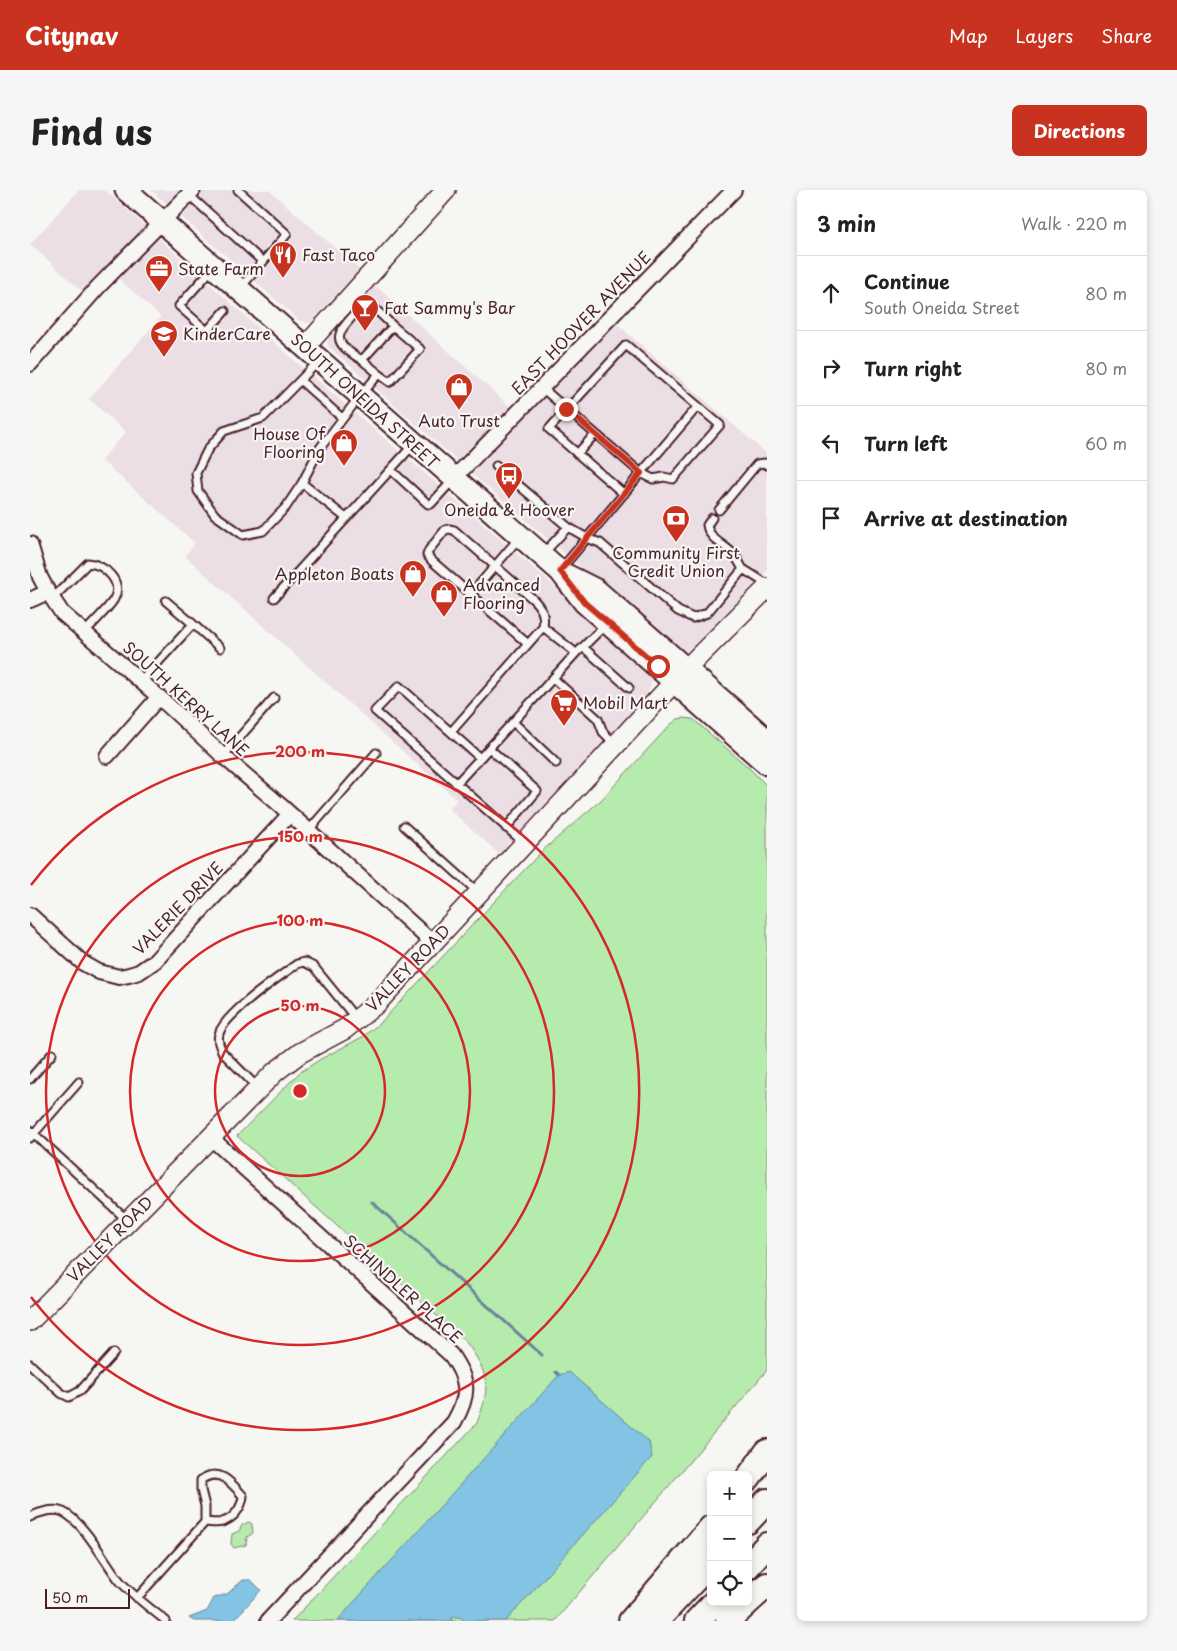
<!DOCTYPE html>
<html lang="en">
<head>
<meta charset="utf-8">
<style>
  :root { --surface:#fff; --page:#f6f6f6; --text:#222; --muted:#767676; --line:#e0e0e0; --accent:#c8321e }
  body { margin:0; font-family:"Playpen Sans",sans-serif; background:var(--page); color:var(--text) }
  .controls { position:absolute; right:15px; bottom:15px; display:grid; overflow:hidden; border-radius:8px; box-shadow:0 2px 8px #0003 }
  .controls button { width:45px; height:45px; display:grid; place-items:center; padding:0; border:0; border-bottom:1px solid var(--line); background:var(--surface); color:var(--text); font:25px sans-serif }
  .scale { position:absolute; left:15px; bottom:12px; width:85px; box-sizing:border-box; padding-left:5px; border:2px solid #4a1f2b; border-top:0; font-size:14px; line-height:18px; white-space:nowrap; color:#4a1f2b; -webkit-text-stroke:4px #f6f6f2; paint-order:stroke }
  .stop { position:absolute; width:15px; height:15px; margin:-11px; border:4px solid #c8321e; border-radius:50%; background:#fff }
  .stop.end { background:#c8321e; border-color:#fff; box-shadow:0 1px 5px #0008 }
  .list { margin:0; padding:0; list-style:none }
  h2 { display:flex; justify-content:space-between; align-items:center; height:65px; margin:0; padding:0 20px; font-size:21px }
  h2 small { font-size:16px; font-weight:400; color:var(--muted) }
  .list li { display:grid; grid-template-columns:32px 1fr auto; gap:15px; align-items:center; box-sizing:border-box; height:75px; padding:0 20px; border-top:1px solid var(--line) }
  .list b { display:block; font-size:19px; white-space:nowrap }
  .list p { margin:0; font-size:16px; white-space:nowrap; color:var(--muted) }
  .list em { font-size:16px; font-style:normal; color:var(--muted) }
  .icon { flex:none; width:28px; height:28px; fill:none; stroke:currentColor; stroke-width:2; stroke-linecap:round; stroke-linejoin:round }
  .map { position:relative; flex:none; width:737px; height:1431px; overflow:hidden; border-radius:8px }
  header { display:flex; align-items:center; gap:30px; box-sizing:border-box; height:70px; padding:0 25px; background:var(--accent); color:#fff }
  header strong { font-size:24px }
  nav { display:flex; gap:28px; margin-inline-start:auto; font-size:18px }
  .intro { display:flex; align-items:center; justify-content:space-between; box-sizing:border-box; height:120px; padding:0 30px }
  h1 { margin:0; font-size:35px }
  .button { padding:12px 22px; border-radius:8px; background:var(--accent); color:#fff; font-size:18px; font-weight:700 }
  main { display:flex; gap:30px; padding:0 30px }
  aside { flex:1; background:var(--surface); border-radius:8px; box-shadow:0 2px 8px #0003 }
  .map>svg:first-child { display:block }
  .built { fill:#ecdee5 }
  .green { fill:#b5ebad; stroke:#80856c }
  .water { fill:#83c4e4; stroke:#6c829a }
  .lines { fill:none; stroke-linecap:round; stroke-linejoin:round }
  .stream { stroke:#6c829a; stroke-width:3 }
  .lane-casing { stroke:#4a1f2b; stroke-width:11 }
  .street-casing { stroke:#4a1f2b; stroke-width:18 }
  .secondary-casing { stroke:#4a1f2b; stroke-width:22 }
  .primary-casing { stroke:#4a1f2b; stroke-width:25 }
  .highway-casing { stroke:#4a1f2b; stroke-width:28 }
  .lane { stroke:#f6f6f2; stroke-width:7 }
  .street { stroke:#f6f6f2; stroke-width:14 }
  .secondary { stroke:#f6f6f2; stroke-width:19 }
  .primary { stroke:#f6f6f2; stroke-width:21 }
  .highway { stroke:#f6f6f2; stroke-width:24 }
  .route { stroke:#c8321e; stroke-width:6 }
  .ring { fill:none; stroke:#d62828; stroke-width:2.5 }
  .labels { text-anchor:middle; stroke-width:4.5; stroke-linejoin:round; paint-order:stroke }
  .poi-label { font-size:16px; fill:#4a1f2b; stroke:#f6f6f2; text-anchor:start }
  .street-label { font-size:16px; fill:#4a1f2b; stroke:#f6f6f2 }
  .centre { fill:#d62828; stroke:#f6f6f2; stroke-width:2.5 }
  .ring-label { font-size:15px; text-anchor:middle; font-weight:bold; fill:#d62828; stroke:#f6f6f2; stroke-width:4.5; stroke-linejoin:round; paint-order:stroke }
</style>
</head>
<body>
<header>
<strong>Citynav</strong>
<nav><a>Map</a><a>Layers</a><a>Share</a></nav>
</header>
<div class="intro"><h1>Find us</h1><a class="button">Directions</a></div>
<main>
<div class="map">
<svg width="737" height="1431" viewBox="0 0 737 1431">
  <rect width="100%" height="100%" fill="#f6f6f2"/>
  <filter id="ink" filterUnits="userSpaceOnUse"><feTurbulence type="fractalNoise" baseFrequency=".02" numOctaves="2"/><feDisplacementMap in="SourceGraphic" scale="10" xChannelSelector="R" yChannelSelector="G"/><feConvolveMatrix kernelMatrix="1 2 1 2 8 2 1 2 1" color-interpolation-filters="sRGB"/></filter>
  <g filter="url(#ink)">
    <path class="built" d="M 49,0 L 75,0 L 264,170 L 588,451 L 620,481 L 622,488 L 621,495 L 616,506 L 469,664 L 419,619 L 427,610 L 155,366 L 165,353 L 71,270 L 96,242 L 59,209 L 131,127 L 89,89 L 64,112 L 0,54 Z
      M 121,0 L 239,0 L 330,80 L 281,132 L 277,133 L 270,131 Z
      M 343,93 L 481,218 L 492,231 L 587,134 L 737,264 L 737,381 L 659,460 L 653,462 L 649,461 L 457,297 L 299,157 L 297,152 L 298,146 Z"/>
    <path class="green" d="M 653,528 L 663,529 L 719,578 L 737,596 L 737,1180 L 525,1431 L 262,1431 L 447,1233 C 461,1197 459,1183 436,1152 L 207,946 L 269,883 L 289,870 L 334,846 L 352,831 L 512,661 L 571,610 L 640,535 L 648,529 Z
      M 219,1332 L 222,1334 L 223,1343 L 217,1347 L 216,1355 L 204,1358 L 201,1354 L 202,1344 L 209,1341 L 212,1335 Z"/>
    <path class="water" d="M 539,1182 L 619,1252 L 622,1267 L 476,1431 L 436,1431 C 431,1427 427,1426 421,1428 L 422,1431 L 307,1431 L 529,1185 Z
      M 213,1390 L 221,1390 L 231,1400 L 203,1431 L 164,1431 L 159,1428 L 177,1421 L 184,1408 L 197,1404 Z"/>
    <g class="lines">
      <path class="stream" d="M 342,1012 L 512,1165
        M 526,1182 L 529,1185"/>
      <defs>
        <path id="lane" d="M 208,0 L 257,44 L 211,97
          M 159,5 L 233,72
          M 182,79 L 149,116 L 177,141 L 195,121
          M 329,119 C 307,144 298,150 332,170
          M 288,172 L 233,228 L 194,241 L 178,259 L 166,283 L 168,301 L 185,325 L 213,345 L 233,341 L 256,317 L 272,293 L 290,258 L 330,206 L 349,184 L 332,170 L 363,136 L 337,111 L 329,119 L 318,110
          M 349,184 L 360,192 L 390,159 L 363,136
          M 271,191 L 312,228
          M 512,198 L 611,283 L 557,348 L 538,337 L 513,364
          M 547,264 L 565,244
          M 466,276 L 538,337
          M 361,280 L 398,314 L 401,314 L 423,290
          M 272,293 L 316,328
          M 594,304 L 519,239 L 596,155 L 690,235 L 643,289 L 634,287 L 623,289 L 611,283 L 668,216
          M 689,320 L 727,274 L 735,273 L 737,275
          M 682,328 L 677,335 C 679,350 696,355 704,365 C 708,369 710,375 713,379
          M 531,379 L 557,348 L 570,353 L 648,421 L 663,428 L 677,423 L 713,379 L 737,394
          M 441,404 L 489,348
          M 244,408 L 384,254
          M 22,409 L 58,373 C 74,374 94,392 84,409 C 79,418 62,434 55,442
          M 163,434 L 190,458
          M 498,454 L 402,371 L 397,365 L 399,360 L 415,340 L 419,339 L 424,340 L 504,410 C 512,419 515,424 513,437
          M 553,457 L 599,498
          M 550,460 L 576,434
          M 523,488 L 568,529 L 573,542 L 585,554
          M 111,491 L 163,434 L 136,411
          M 483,532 L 526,573
          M 421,542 L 513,437 L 546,463 L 450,568 L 369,496 L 345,521 L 493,652
          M 459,558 L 507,601 L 476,638
          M 193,566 L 244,508
          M 426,594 L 450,568
          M 374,636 L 449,703
          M 278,641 L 346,563
          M 0,889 L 22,864
          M 228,898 L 193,863 C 190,857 187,851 189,844 C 194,824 249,787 267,774 L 274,772 L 284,777 L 327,830
          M 0,940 L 98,1031
          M 0,948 L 49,892
          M 0,1174 L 31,1203 L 39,1207 L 50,1201 L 84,1163
          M 0,1327 C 9,1322 23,1318 33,1322 C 54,1332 75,1372 89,1390 C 103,1406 120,1418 136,1431
          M 107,1408 L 175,1332 C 180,1332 187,1334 192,1332 C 204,1329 212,1317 213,1306 C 201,1292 189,1277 171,1290 L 171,1300 L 175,1316 L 175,1332"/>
        <path id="street" d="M 0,174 L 68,97 L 163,0
          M 423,289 L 704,0
          M 0,354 L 10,387 L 18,402 L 32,423 L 129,507 L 193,566 L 250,615 L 403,753
          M 0,410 L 18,402
          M 77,566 L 129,507
          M 0,725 L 53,773 L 69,782 L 89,787 L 99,785 L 109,782 L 125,771 L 260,624
          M 180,947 L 421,1165 C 439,1191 440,1204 424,1232 L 238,1431"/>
        <path id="secondary" d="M 275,157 L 416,0
          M 0,1131 L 245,882 L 270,863 L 315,839 L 346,814 L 656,479 L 737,398"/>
        <path id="primary" d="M 96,0 L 530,381 L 555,413 L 737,574
          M 536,385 L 566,400 L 737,550"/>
        <path id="highway" d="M 718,1288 L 737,1262
          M 718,1331 L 737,1311
          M 718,1376 L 737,1355
          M 718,1412 L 737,1395
          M 601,1431 L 681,1338
          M 626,1431 L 681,1372
          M 667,1431 L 685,1412
          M 698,1431 L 718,1412"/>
      </defs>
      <use href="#lane" class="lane-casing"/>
      <use href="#street" class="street-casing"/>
      <use href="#secondary" class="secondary-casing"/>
      <use href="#primary" class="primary-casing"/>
      <use href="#highway" class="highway-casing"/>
      <use href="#lane" class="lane"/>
      <use href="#street" class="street"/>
      <use href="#secondary" class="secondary"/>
      <use href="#primary" class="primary"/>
      <use href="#highway" class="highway"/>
    </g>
  </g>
  <g class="lines" filter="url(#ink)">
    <path class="route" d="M 536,219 L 611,283 L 530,381 L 555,413 L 628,476"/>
  </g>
  <g class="ring">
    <circle cx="270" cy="901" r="85"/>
    <circle cx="270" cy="901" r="170"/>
    <circle cx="270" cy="901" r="254"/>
    <path d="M1 695A339 339 0 1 1 1 1107"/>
  </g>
  <defs>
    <symbol id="restaurant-pin" viewBox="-11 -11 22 30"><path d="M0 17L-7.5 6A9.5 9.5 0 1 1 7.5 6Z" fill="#c8321e" stroke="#f6f6f2"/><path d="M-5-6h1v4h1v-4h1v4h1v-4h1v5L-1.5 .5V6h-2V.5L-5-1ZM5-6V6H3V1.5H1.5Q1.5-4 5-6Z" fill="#fff"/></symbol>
    <symbol id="office-pin" viewBox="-11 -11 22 30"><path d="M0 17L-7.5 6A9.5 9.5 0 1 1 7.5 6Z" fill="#c8321e" stroke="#f6f6f2"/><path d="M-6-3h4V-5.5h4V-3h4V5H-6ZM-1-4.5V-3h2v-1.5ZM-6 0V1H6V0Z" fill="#fff"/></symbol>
    <symbol id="bar-pin" viewBox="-11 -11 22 30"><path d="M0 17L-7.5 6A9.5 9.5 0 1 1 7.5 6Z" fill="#c8321e" stroke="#f6f6f2"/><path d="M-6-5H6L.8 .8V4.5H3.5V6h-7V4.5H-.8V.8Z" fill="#fff"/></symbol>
    <symbol id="school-pin" viewBox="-11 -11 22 30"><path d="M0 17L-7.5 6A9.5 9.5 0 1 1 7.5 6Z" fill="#c8321e" stroke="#f6f6f2"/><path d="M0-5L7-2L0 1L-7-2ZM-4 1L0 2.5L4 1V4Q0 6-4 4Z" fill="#fff"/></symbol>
    <symbol id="shop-pin" viewBox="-11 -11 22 30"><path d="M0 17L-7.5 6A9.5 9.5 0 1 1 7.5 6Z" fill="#c8321e" stroke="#f6f6f2"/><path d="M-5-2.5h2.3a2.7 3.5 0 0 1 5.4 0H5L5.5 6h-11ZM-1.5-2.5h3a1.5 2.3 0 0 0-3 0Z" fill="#fff"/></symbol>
    <symbol id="bus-pin" viewBox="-11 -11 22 30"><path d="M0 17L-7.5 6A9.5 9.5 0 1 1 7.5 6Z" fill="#c8321e" stroke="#f6f6f2"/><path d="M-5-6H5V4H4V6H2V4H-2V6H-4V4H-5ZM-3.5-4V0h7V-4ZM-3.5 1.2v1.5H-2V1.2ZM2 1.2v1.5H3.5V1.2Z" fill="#fff"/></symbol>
    <symbol id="bank-pin" viewBox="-11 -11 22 30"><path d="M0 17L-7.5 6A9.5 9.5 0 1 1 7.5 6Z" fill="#c8321e" stroke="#f6f6f2"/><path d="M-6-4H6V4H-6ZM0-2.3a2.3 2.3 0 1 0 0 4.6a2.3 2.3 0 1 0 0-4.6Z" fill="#fff"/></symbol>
    <symbol id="supermarket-pin" viewBox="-11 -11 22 30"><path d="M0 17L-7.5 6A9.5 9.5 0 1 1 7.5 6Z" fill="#c8321e" stroke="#f6f6f2"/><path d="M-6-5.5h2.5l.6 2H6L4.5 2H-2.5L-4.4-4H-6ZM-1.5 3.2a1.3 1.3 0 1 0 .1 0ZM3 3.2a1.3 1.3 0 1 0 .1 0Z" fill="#fff"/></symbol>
  </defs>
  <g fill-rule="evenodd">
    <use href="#restaurant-pin" x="237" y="49" width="32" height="43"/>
    <use href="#office-pin" x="113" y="63" width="32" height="43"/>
    <use href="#bar-pin" x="319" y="102" width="32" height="43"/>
    <use href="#school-pin" x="118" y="128" width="32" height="43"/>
    <use href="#shop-pin" x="413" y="181" width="32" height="43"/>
    <use href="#shop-pin" x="298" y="237" width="32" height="43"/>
    <use href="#bus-pin" x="463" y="270" width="32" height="43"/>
    <use href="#bank-pin" x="630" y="313" width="32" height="43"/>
    <use href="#shop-pin" x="367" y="368" width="32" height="43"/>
    <use href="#shop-pin" x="398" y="388" width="32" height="43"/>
    <use href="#supermarket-pin" x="518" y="497" width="32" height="43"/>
  </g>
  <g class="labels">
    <g class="poi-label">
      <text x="272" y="71">Fast Taco</text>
      <text x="148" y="85">State Farm</text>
      <text x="354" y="124">Fat Sammy's Bar</text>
      <text x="153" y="150">KinderCare</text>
      <text x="429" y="237" text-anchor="middle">Auto Trust</text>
      <text x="295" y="250" text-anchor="end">House Of<tspan x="295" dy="18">Flooring</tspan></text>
      <text x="479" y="326" text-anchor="middle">Oneida &amp; Hoover</text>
      <text x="646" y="369" text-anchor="middle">Community First<tspan x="646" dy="18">Credit Union</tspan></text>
      <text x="364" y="390" text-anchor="end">Appleton Boats</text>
      <text x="433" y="401">Advanced<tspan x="433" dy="18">Flooring</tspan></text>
      <text x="553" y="519">Mobil Mart</text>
    </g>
    <g class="street-label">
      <text transform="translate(551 133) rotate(-46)" y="6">EAST HOOVER AVENUE</text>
      <text transform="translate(335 211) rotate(42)" y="6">SOUTH ONEIDA STREET</text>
      <text transform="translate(156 509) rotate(42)" y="6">SOUTH KERRY LANE</text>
      <text transform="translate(148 718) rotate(-46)" y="6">VALERIE DRIVE</text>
      <text transform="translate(378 778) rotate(-46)" y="6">VALLEY ROAD</text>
      <text transform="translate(80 1049) rotate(-45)" y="6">VALLEY ROAD</text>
      <text transform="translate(373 1099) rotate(42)" y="6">SCHINDLER PLACE</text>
    </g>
  </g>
  <circle cx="270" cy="901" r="8" class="centre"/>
  <g class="ring-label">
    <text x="270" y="567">200 m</text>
    <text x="270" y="652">150 m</text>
    <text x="270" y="736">100 m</text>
    <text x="270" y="821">50 m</text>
  </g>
</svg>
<div class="controls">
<button>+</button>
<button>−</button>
<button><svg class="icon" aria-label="locate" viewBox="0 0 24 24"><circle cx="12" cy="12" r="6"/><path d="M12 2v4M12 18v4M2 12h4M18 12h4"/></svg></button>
</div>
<div class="scale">50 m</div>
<div class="stop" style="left:628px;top:476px"></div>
<div class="stop end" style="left:536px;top:219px"></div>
</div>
<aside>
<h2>3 min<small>Walk · 220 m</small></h2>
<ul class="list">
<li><svg class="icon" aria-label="ahead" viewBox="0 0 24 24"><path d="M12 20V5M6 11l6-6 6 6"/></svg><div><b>Continue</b><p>South Oneida Street</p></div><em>80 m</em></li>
<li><svg class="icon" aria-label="right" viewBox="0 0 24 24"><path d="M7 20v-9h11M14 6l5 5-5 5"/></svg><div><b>Turn right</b></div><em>80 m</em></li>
<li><svg class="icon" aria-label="left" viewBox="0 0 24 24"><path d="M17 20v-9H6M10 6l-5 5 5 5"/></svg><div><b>Turn left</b></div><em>60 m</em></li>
<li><svg class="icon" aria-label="arrive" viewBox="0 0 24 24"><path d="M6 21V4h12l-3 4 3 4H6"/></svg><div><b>Arrive at destination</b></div></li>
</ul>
</aside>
</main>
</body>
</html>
